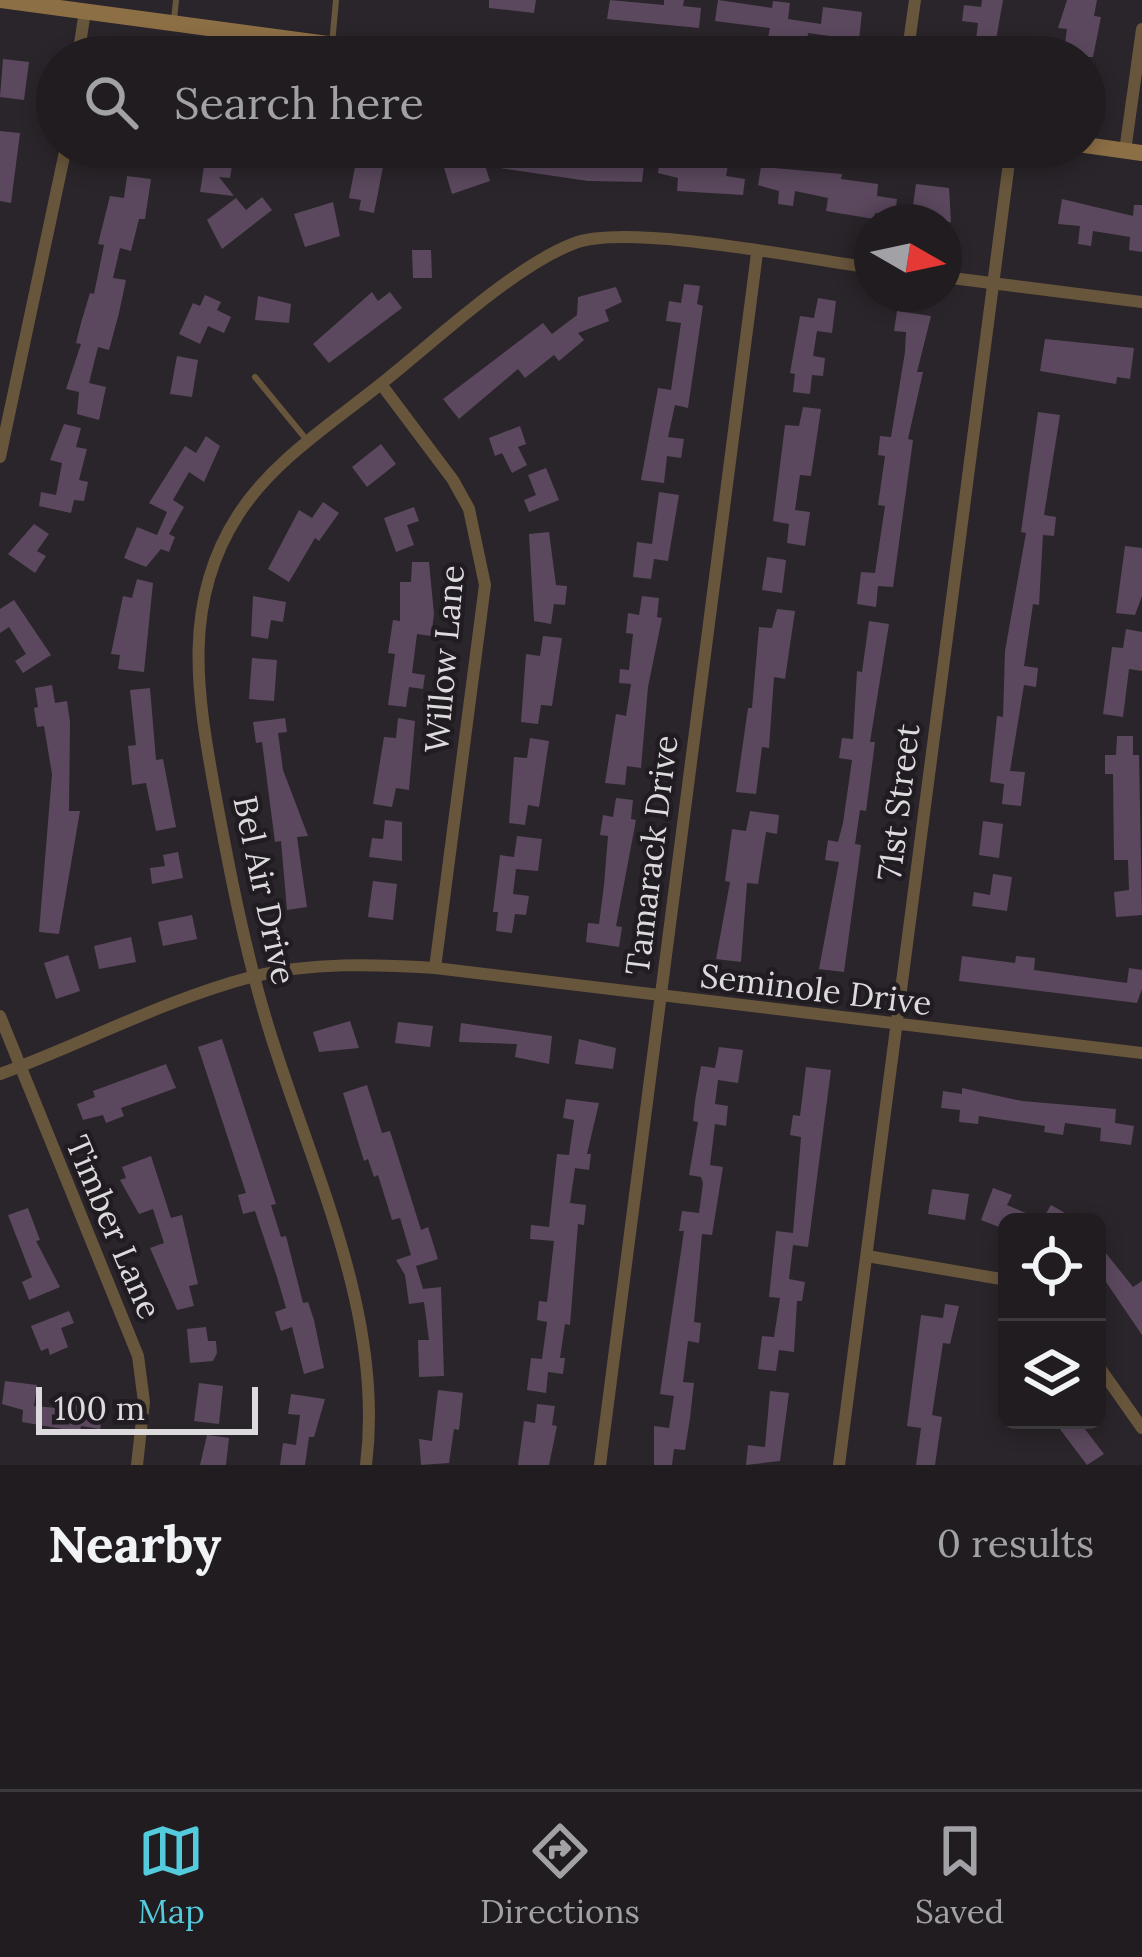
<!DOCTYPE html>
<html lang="en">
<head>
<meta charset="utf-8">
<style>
  :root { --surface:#201c20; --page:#2d292d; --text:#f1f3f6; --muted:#a2a1a5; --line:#3d3a3e; --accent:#54cadd }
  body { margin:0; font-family:Lora,serif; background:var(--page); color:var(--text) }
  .controls { position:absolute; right:36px; bottom:36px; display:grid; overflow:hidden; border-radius:18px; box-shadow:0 6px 18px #0003 }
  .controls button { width:108px; height:108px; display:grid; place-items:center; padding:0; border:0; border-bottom:3px solid var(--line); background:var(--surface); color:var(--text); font:60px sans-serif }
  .compass { position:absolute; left:854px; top:204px; width:108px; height:108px; border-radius:50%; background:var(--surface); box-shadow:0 6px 18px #0003; rotate:99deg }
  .scale { position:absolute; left:36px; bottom:30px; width:222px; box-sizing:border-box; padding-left:12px; border:6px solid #dddade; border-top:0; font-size:33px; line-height:42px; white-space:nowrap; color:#dddade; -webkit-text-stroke:9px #201c21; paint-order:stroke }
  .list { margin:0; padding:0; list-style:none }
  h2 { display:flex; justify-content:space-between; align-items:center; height:156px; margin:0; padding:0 48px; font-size:51px }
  h2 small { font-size:39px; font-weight:400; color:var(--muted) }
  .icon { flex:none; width:66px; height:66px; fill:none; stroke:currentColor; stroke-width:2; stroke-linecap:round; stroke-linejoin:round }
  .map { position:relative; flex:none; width:1142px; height:1465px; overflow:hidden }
  .search { position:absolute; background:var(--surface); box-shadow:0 6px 18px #0003; left:36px; right:36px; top:36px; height:132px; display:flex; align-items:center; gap:30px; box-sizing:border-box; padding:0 42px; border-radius:66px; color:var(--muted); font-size:45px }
  .sheet { height:324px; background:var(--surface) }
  nav { display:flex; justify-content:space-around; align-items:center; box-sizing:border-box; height:168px; border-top:3px solid var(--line); background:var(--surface); font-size:33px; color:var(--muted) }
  nav a { display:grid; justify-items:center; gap:6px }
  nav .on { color:var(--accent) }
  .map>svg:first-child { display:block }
  .building { fill:#5b485e }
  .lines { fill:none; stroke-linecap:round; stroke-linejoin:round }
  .lane { stroke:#68563c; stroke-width:6 }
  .street { stroke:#68563c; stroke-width:12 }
  .secondary { stroke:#8d6f45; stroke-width:16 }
  .labels { text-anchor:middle; stroke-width:9; stroke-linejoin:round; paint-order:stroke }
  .street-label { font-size:33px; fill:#dddade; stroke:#201c21 }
</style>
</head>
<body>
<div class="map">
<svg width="1142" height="1465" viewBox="0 0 1142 1465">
  <rect width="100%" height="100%" fill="#2a252a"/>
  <path class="building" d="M 489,0 L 536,0 L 534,13 L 489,8 Z
    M 610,0 L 664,5 L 664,0 L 684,0 L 683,6 L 701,8 L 699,28 L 607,19 Z
    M 718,0 L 772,8 L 773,1 L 790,3 L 788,19 L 821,24 L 823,7 L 862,12 L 859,40 L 808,33 L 807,43 L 768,38 L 770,28 L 715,21 Z
    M 982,0 L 1003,0 L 993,57 L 974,57 L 978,23 L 962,21 L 964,5 L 981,7 Z
    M 1067,0 L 1097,0 L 1094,16 L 1101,17 L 1093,57 L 1063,57 L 1067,29 L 1058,28 Z
    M 3,59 L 29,62 L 24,100 L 0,97 Z
    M 0,131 L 20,133 L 11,203 L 0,201 Z
    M 207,147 L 235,147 L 230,178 L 219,177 L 234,196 L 200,192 Z
    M 503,147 L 543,148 L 542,155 L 567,158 L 568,151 L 580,152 L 579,159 L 605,163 L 607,149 L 625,151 L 623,162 L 644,165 L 642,182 L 588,181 L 500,168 Z
    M 364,152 L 385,157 L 374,213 L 359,210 L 361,200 L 349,198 L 356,162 L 362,163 Z
    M 462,155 L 466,168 L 484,162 L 490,181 L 452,194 L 442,161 Z
    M 660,155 L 728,165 L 726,176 L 745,179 L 743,195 L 677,191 L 678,178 L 658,173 Z
    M 761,167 L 842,174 L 841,179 L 878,184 L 877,196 L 897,199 L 895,216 L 875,213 L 874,219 L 826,211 L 828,198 L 795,191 L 793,206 L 778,204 L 779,191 L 758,185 Z
    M 127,176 L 151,179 L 145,219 L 139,219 L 131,251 L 120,248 L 113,278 L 126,280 L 119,313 L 109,350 L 98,347 L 89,383 L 106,387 L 99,420 L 77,414 L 79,392 L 66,389 L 81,344 L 76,343 L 81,323 L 90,293 L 94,294 L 104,245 L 98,244 L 110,196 L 124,198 Z
    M 916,184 L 949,188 L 951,222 L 933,222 L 935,212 L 913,206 Z
    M 262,197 L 272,210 L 222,249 L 207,220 L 236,198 L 246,210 Z
    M 1062,199 L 1133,216 L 1134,205 L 1142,205 L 1142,252 L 1129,250 L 1130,237 L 1093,231 L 1091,246 L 1078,244 L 1080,226 L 1058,224 Z
    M 333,202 L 340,236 L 305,247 L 294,214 Z
    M 412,250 L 431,250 L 432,278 L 413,278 Z
    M 684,284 L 700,286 L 697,304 L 703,306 L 688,408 L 675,405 L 668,437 L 684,439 L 681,458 L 667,456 L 664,483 L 641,480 L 658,388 L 671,390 L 681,323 L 666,321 L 669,301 L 681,303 Z
    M 616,287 L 622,302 L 605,310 L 609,321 L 578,333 L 584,340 L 559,361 L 554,355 L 525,378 L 518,369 L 459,419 L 443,399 L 543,323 L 552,334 L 577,315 L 578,297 Z
    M 372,292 L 378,301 L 390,292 L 402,308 L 329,363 L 313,344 Z
    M 205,295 L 221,302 L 217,310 L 231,317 L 224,333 L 208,326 L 200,344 L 179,334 L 193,303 L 200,306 Z
    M 258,296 L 291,304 L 289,323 L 255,320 Z
    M 818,298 L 836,301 L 832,333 L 817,331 L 813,356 L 825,358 L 823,376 L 812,375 L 810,394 L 793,392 L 795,374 L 790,373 L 800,316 L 814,318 Z
    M 897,311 L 931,316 L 917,372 L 923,372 L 908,439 L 913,440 L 893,587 L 878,586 L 876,607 L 857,604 L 861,572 L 875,573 L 885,506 L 878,505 L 885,456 L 878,455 L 880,436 L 891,437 L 905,352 L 906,332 L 894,331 Z
    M 1045,339 L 1134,348 L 1130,379 L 1117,377 L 1116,384 L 1040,371 Z
    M 177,356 L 198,360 L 192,397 L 170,394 Z
    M 803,407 L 821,409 L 811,476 L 800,475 L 795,510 L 810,512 L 805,546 L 787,543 L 789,524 L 773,521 L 785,425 L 799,426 Z
    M 1038,412 L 1060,415 L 1044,515 L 1056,517 L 1054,536 L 1043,535 L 1039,605 L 1033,604 L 1024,666 L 1038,668 L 1036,687 L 1024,685 L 1010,771 L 1025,772 L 1021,806 L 1002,804 L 1004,784 L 990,782 L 997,716 L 1003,717 L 1005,651 L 1026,533 L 1021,532 Z
    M 64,424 L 81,428 L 76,447 L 87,449 L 79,480 L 88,482 L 84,501 L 74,500 L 71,513 L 39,506 L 41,492 L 56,495 L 62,463 L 50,460 Z
    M 520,426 L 526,444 L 518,447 L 527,465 L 512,473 L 502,453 L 495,456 L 489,438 Z
    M 206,436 L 220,446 L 204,482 L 189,472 L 173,500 L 184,507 L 169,534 L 175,537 L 169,552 L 161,549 L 146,567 L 124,558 L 137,527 L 157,535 L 167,512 L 149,503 L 185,446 L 196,453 Z
    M 381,444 L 396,464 L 367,487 L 352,467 Z
    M 546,468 L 559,500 L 529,512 L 524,500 L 536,495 L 528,475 Z
    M 659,492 L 679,495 L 668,561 L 654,559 L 651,579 L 633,577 L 637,542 L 652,544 Z
    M 323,502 L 339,513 L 319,541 L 315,538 L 289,582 L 268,569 L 299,510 L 312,518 Z
    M 414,507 L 419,521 L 407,525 L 414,545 L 396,552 L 384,518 Z
    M 34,524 L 49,534 L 37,551 L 46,556 L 35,573 L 8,554 Z
    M 549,532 L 556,585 L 567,586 L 565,605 L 554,604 L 551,624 L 534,621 L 529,534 Z
    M 1125,546 L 1142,548 L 1142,596 L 1135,615 L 1116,613 Z
    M 767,557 L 786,560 L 782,593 L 762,590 Z
    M 412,562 L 429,562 L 434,614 L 431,636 L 417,634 L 412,673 L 425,675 L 423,689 L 409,687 L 406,707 L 388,705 L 395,654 L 388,653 L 393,620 L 400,621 L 400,582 L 411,582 Z
    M 137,579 L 153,583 L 144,672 L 118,669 L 120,655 L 111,654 L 123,596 L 132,598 Z
    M 253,596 L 286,602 L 283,622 L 271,620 L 268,639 L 251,636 Z
    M 642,596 L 659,598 L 657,617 L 662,618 L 648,687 L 641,768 L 627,766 L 625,785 L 605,783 L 616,714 L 626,716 L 631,684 L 619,683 L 620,669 L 629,670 L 633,634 L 626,633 L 628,613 L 639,615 Z
    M 14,600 L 51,655 L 23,673 L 15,661 L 26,654 L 9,627 L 0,633 L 0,609 Z
    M 777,609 L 795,611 L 785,679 L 774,677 L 769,748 L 762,747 L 756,794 L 736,792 L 748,708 L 752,708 L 759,627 L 772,628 Z
    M 869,621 L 889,624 L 870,742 L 875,742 L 866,811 L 860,810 L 855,844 L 861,845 L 844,972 L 819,969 L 839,862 L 825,860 L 828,840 L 838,842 L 843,823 L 852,760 L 839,758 L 842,738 L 853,739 L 857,671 L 862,672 Z
    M 1126,629 L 1142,632 L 1142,671 L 1129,669 L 1123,717 L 1103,714 L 1112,647 L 1123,648 Z
    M 543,636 L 562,638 L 552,706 L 541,705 L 538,724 L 521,722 L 526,654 L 540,656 Z
    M 252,658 L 277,660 L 274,701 L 249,699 Z
    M 52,685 L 55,703 L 67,701 L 70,722 L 69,811 L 80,811 L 59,934 L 39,932 L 52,774 L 44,726 L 37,727 L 34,708 L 38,707 L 35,688 Z
    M 150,688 L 156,760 L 163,759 L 176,827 L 156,831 L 146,783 L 132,785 L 128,746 L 136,745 L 130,690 Z
    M 285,718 L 287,732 L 278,733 L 283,770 L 308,836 L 297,837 L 307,907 L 287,910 L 281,841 L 275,842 L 262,742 L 256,743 L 253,722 Z
    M 398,718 L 415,721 L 409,790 L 396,788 L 392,807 L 373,804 L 384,737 L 396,738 Z
    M 1117,736 L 1133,736 L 1133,755 L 1139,755 L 1142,915 L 1116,917 L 1114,892 L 1129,890 L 1128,860 L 1114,860 L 1113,774 L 1105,774 L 1105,755 L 1116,755 Z
    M 530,738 L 549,741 L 539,807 L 528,805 L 525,825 L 509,823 L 514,757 L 527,758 Z
    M 616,798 L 633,800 L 631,819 L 636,820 L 616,926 L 622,927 L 619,947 L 586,942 L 588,923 L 599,924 L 604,885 L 608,836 L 600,835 L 603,815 L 613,817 Z
    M 750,811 L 779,815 L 777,834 L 766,832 L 758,884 L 747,883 L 741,962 L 716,959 L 730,882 L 725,881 L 732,829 L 746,831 Z
    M 385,820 L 402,822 L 402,861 L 369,857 L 372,838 L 383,839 Z
    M 983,821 L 1003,824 L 999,858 L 979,855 Z
    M 517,836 L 542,839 L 538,871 L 516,869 L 513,894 L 529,896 L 526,915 L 515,914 L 512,933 L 496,931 L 498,912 L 493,912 L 500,855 L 514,857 Z
    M 178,852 L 183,878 L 152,884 L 150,868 L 165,866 L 163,855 Z
    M 993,874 L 1012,877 L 1007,911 L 972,906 L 974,892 L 990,895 Z
    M 373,881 L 397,884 L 393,920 L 368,917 Z
    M 192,915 L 197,939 L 163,946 L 158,922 Z
    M 131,937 L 136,962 L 99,969 L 94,946 Z
    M 68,955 L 80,991 L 56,999 L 44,963 Z
    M 962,956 L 1015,963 L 1016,956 L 1035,958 L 1034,970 L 1127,983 L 1129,968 L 1142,970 L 1142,989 L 1137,1003 L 959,981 Z
    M 350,1021 L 359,1048 L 319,1052 L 313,1032 Z
    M 398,1022 L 433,1026 L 430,1047 L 395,1043 Z
    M 461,1023 L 552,1036 L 549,1064 L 515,1057 L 517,1044 L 459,1042 Z
    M 222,1039 L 276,1204 L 271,1205 L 281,1237 L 286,1236 L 303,1303 L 308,1302 L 314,1320 L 324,1368 L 304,1374 L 292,1327 L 281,1331 L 275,1312 L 286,1308 L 277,1277 L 255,1211 L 243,1214 L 238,1195 L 246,1193 L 198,1047 Z
    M 579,1039 L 616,1048 L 613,1069 L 575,1064 Z
    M 719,1047 L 743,1050 L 738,1083 L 718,1080 L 715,1104 L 728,1106 L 726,1126 L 715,1124 L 710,1165 L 723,1167 L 712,1235 L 702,1234 L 694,1322 L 701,1323 L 699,1343 L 688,1341 L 683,1382 L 694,1383 L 690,1418 L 685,1450 L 674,1449 L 672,1465 L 654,1465 L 654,1426 L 669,1428 L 674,1396 L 660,1394 L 684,1231 L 679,1231 L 682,1211 L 699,1213 L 703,1183 L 701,1177 L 689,1175 L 698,1122 L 693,1121 L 695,1101 L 701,1066 L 715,1068 Z
    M 166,1064 L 176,1088 L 121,1108 L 124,1116 L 106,1123 L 103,1115 L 83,1120 L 77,1104 L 95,1097 L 93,1091 Z
    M 806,1067 L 831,1070 L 808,1247 L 793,1245 L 789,1279 L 805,1282 L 802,1301 L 797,1301 L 794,1352 L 779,1350 L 776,1371 L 758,1369 L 762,1336 L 774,1337 L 780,1298 L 769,1297 L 776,1231 L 793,1233 L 801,1137 L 790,1135 L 793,1115 L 800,1116 Z
    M 367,1085 L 382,1133 L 390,1131 L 421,1230 L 428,1227 L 438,1259 L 416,1266 L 423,1289 L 441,1287 L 444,1376 L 419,1377 L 418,1340 L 429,1340 L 424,1302 L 409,1304 L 405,1275 L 396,1260 L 411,1255 L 400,1218 L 392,1220 L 378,1175 L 374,1177 L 368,1159 L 364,1161 L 343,1093 Z
    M 962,1088 L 1022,1101 L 1116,1109 L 1115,1123 L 1134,1126 L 1131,1145 L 1100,1141 L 1101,1128 L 1065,1123 L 1063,1135 L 1044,1132 L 1045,1126 L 979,1116 L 978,1124 L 959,1122 L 960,1110 L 941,1108 L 943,1091 L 962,1094 Z
    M 566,1099 L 599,1103 L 587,1154 L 591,1154 L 589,1170 L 575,1168 L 570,1203 L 586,1205 L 584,1225 L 578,1224 L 570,1325 L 565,1324 L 560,1358 L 565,1358 L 563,1374 L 548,1372 L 546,1393 L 527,1390 L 531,1358 L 542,1359 L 547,1322 L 537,1320 L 539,1301 L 547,1302 L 554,1241 L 530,1239 L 531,1225 L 549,1227 L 557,1154 L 569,1155 L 574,1120 L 563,1118 Z
    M 151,1156 L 171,1218 L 182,1215 L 198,1284 L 189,1286 L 194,1306 L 177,1310 L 150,1248 L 164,1243 L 153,1209 L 139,1214 L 120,1180 L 126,1178 L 122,1167 Z
    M 993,1188 L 1012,1195 L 1007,1205 L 1042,1220 L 1051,1205 L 1081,1222 L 1001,1221 L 999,1227 L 981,1220 Z
    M 932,1189 L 969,1194 L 965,1220 L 928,1214 Z
    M 28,1208 L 40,1240 L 36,1241 L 60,1287 L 29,1300 L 22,1282 L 32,1277 L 8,1215 Z
    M 1097,1242 L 1133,1287 L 1142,1281 L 1142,1335 L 1106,1282 L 1097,1289 Z
    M 945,1304 L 959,1306 L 950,1344 L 943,1343 L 932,1415 L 942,1417 L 935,1465 L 916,1465 L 921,1428 L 907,1426 L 921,1315 L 943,1318 Z
    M 69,1311 L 74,1323 L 61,1328 L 68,1347 L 50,1355 L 48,1348 L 41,1351 L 31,1326 Z
    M 206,1327 L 208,1341 L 216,1341 L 217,1353 L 213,1361 L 190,1363 L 187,1329 Z
    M 5,1381 L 37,1385 L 34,1406 L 57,1408 L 58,1395 L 85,1399 L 83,1409 L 103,1412 L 100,1429 L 81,1426 L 80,1432 L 22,1422 L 23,1410 L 2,1404 Z
    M 199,1383 L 223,1386 L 219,1424 L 194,1421 Z
    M 438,1390 L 463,1393 L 459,1430 L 454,1429 L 449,1463 L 421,1465 L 419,1439 L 432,1441 Z
    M 770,1391 L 789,1393 L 780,1461 L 746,1465 L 748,1445 L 765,1447 Z
    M 291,1394 L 325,1399 L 314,1437 L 309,1437 L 305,1465 L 280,1465 L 283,1443 L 296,1445 L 300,1415 L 288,1414 Z
    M 537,1404 L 555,1406 L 552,1425 L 557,1426 L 549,1465 L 518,1465 L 524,1421 L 535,1423 Z
    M 1053,1420 L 1078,1420 L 1104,1454 L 1087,1465 Z
    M 207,1435 L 229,1438 L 226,1465 L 200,1465 Z"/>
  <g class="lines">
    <path class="lane" d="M 174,20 L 176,0
      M 332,44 L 336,0
      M 255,377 L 306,439"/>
    <path class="street" d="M 78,57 L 85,11
      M 907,57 L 915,0
      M 1125,151 L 1142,29
      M 944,277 L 1142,302
      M 381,384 L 453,480 L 469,509 L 485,585 L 435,968
      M 0,457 L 66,147
      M 0,1016 L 138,1356 L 144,1402 L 137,1465
      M 0,1074 C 84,1043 164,1000 251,977 C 310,962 375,964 435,968 L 1142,1053
      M 867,1256 L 1007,1280
      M 1097,1364 L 1142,1428
      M 366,1465 C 385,1314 311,1168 268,1026 C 244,947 229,868 214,787 C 197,692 182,602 238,515 C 272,462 328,426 377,387 C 431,345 513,266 575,243 C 629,223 807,259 872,268
      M 600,1465 L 757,253
      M 839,1465 L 1011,147"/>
    <path class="secondary" d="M 0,0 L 425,57
      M 1085,145 L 1142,153"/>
  </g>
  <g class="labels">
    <g class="street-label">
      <text transform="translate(444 659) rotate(-85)" y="12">Willow Lane</text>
      <text transform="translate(898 802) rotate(-83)" y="12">71st Street</text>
      <text transform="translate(651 855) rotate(-83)" y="12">Tamarack Drive</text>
      <text transform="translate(265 890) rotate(78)" y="12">Bel Air Drive</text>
      <text transform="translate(816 989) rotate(7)" y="12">Seminole Drive</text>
      <text transform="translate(114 1227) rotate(67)" y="12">Timber Lane</text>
    </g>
  </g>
</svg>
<div class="controls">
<button><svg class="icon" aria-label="locate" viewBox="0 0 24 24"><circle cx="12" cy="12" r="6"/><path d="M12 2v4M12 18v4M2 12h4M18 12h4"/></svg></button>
<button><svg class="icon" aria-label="layers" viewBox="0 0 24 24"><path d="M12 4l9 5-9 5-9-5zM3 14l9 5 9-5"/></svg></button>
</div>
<svg class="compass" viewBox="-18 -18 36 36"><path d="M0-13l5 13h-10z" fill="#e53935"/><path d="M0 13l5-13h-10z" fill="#a2a1a5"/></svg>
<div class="scale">100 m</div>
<div class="search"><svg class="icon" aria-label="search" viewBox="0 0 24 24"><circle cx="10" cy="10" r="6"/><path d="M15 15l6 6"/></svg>Search here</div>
</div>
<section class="sheet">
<h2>Nearby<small>0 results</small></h2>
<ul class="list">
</ul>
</section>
<nav>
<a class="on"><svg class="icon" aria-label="map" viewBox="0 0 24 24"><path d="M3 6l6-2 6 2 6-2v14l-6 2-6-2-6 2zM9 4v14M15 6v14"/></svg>Map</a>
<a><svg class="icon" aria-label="directions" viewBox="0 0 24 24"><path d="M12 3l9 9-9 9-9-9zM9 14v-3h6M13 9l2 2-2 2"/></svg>Directions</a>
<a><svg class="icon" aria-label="saved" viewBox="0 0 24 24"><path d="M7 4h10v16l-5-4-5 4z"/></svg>Saved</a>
</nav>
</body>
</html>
